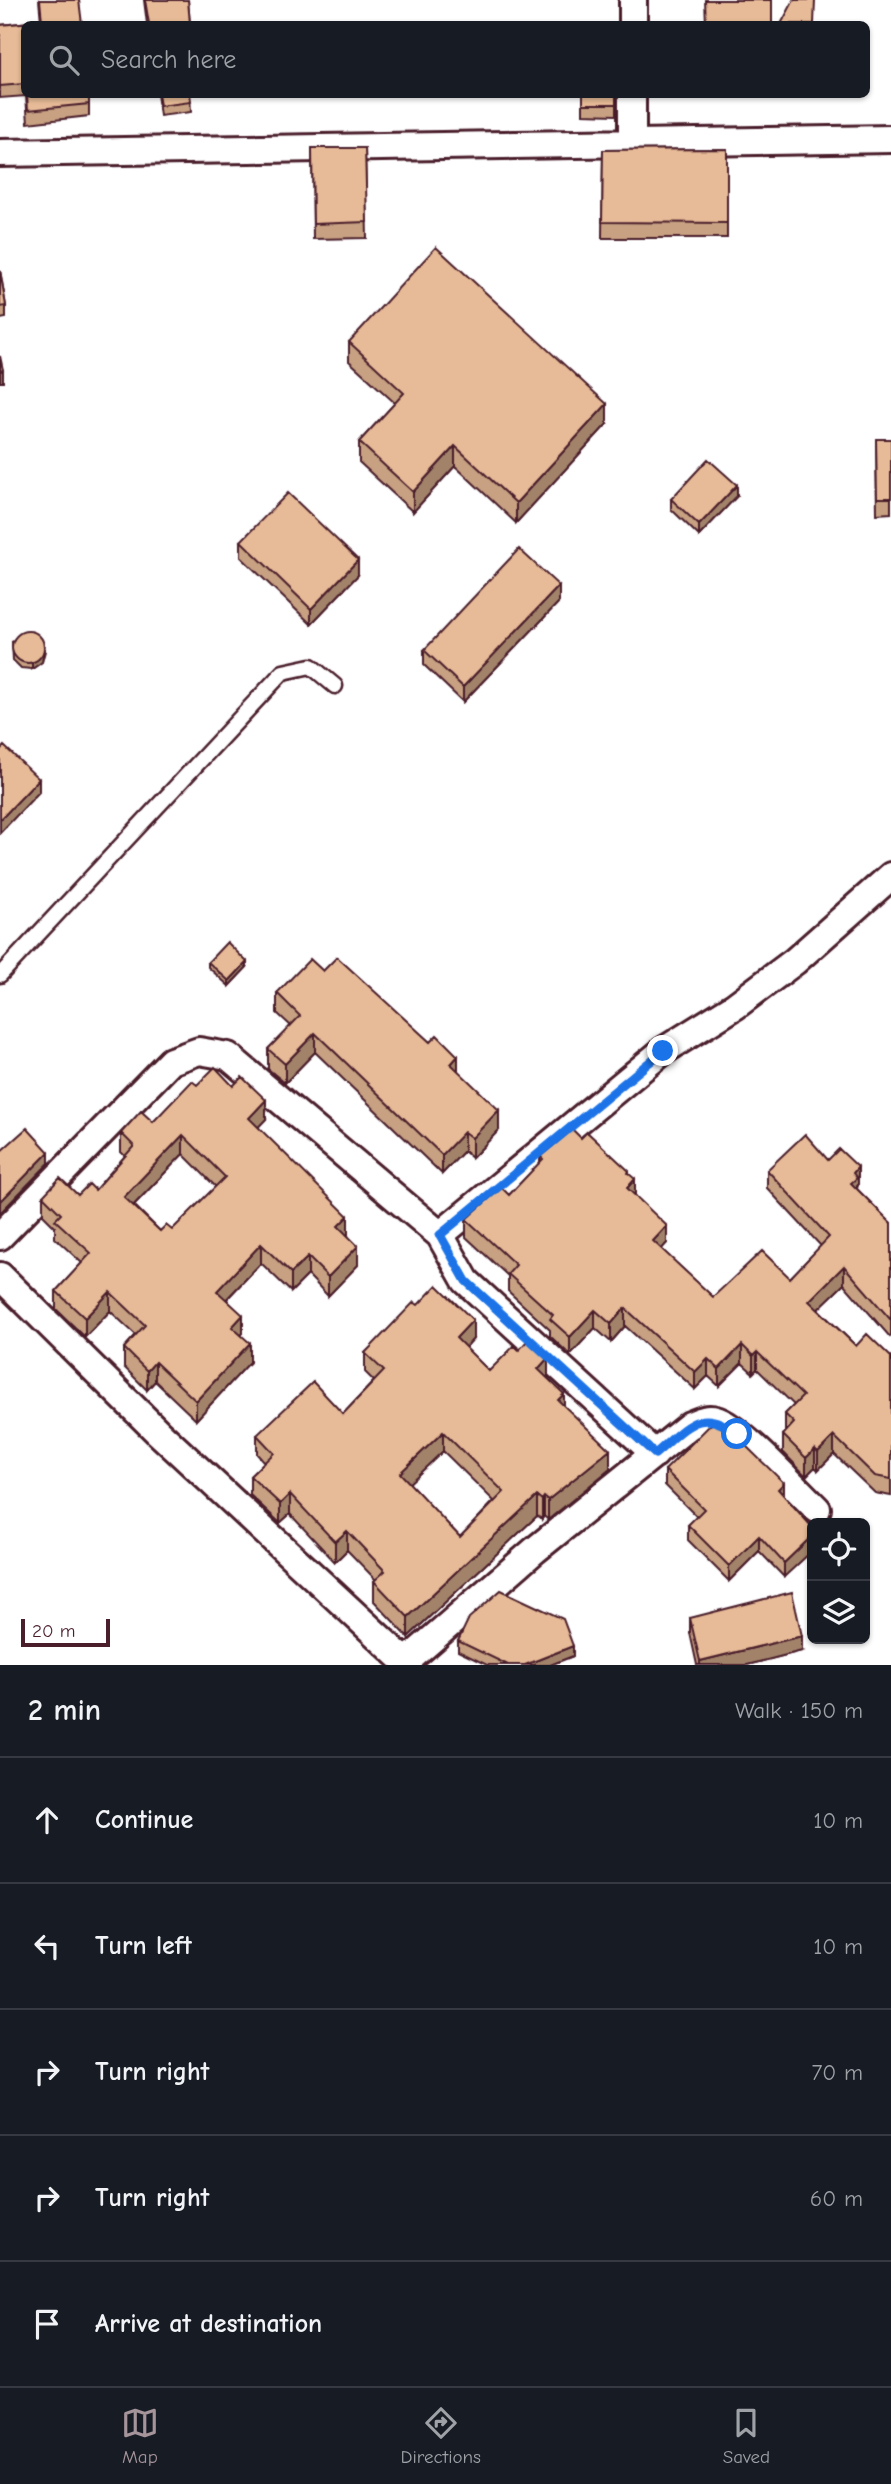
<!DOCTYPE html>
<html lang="en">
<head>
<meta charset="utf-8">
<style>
  :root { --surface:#171b24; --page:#20242c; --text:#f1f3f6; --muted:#9ea1a6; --line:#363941; --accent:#a6949b }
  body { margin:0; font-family:"Comic Neue",sans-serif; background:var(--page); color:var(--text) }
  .controls { position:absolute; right:21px; bottom:21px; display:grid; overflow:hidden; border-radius:10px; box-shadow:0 2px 5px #0004 }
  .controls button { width:63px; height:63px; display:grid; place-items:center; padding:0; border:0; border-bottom:2px solid var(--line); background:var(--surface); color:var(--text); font:35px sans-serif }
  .scale { position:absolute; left:21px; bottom:18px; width:89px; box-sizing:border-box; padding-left:7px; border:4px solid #4a1f2b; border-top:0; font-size:19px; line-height:24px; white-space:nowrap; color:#4a1f2b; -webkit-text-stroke:5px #fff; paint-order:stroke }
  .stop { position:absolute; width:21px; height:21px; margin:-16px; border:5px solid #1a73e8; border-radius:50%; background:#fff }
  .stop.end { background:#1a73e8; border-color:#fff; box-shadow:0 2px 7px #0008 }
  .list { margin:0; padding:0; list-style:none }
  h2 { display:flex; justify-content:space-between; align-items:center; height:91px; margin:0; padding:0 28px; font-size:30px }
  h2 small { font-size:23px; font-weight:400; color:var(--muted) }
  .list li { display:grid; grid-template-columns:46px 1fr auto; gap:21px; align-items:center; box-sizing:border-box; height:126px; padding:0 28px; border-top:2px solid var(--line) }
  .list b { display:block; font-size:26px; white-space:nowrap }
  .list em { font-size:23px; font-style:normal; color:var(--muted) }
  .icon { flex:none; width:38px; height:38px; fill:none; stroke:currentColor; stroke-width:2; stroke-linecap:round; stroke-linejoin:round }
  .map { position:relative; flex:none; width:891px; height:1665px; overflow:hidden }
  .search { position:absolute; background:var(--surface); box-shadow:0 2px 5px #0004; left:21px; right:21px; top:21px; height:77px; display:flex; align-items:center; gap:18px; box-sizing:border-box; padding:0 24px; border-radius:10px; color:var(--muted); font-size:26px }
  .sheet { height:721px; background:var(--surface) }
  nav { display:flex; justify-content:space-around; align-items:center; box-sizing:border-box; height:98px; border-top:2px solid var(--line); background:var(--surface); font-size:19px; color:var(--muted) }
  nav a { display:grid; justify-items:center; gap:4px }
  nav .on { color:var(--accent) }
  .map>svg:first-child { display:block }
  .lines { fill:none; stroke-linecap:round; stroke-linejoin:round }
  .lane-casing { stroke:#4a1f2b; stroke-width:19 }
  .street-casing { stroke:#4a1f2b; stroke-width:32 }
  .lane { stroke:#fff; stroke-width:14 }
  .street { stroke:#fff; stroke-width:26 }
  .wall { fill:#c7a182; stroke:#4a1f2b; stroke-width:2; fill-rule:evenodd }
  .shaded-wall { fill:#a2836a; stroke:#4a1f2b; stroke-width:2 }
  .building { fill:#e7bb97; stroke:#4a1f2b; stroke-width:2; fill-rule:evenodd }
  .route { stroke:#1a73e8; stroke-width:9 }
</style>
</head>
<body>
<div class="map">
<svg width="891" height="1665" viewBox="0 0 891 1665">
  <rect width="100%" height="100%" fill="#fff"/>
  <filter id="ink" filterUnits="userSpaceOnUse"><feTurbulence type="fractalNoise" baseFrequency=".0143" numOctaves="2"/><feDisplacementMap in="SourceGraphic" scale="14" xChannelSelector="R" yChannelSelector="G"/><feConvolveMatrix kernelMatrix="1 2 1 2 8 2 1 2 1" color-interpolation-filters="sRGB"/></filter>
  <g filter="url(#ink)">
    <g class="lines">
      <defs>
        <path id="lane" d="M 0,975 L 283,672 L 311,666 L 335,686"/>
        <path id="street" d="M 633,24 L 633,0
          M 632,141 L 632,94
          M 0,153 L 891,139
          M 440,1235 L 663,1051 L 735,1006 L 795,961 L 891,876
          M 0,1236 L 171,1061 L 199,1051 L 228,1056 L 440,1235 L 466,1281 L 655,1454
          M 0,1276 L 158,1432 L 409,1665
          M 407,1661 L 535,1550 L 690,1425 C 698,1422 706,1417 716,1420 C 738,1425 798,1491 817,1509"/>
      </defs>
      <use href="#lane" class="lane-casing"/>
      <use href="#street" class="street-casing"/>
      <use href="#lane" class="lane"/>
      <use href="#street" class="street"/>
    </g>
    <path class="wall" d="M 39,0 L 82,24 L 24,24 L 24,94 L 89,94 L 89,116 L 28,123 L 26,96 L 0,98 L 0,25 L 41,21 Z
      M 144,0 L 188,0 L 190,24 L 147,24 Z
      M 157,94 L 190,94 L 191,112 L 160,116 Z
      M 583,94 L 616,94 L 616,115 L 583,114 Z
      M 312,148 L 365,148 L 367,238 L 313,239 Z
      M 727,149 L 727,238 L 602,238 L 603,150 Z
      M 0,270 L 6,306 L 6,318 L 0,319 Z
      M 349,342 L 607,424 L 516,523 L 455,466 L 413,512 L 359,462 L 359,442 L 395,403 L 349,361 Z
      M 876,439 L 891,439 L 891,513 L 877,514 Z
      M 737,496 L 699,536 L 671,509 L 671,499 Z
      M 241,541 L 358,575 L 311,624 L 241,557 Z
      M 559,602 L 463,702 L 424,665 L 424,650 Z
      M 12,642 L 45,651 L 42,662 L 32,669 L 21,668 L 13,660 Z
      M 208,962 L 247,967 L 229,986 L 208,967 Z
      M 323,971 L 458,1071 L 499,1130 L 472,1158 L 464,1151 L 442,1174 L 315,1052 L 285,1083 L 268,1069 L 268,1049 L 291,1026 L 277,1013 L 277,993 Z
      M 197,1085 L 266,1119 L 258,1127 L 348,1234 L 348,1235 L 358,1265 L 328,1296 L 308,1275 L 291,1292 L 261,1263 L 227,1299 L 243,1333 L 241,1335 L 250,1362 L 196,1420 L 155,1381 L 147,1390 L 124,1367 L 124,1348 L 136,1335 L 110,1311 L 85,1337 L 56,1309 L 56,1291 L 82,1263 L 55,1238 L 55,1227 L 43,1215 L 43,1196 L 78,1195 L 95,1190 L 125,1156 L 121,1152 L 121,1133 L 153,1122 ZM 183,1154 L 216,1187 L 172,1230 L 160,1231 L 134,1205 Z
      M 581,1138 L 629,1174 L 635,1195 L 667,1243 L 661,1249 L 713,1297 L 790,1278 L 821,1246 L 767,1188 L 767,1170 L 828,1160 L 858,1185 L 857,1189 L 891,1223 L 891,1336 L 890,1337 L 844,1284 L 818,1309 L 856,1346 L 891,1357 L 891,1496 L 875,1493 L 834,1454 L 818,1470 L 815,1467 L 806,1476 L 783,1452 L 783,1435 L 785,1432 L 785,1414 L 794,1405 L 757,1369 L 753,1373 L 742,1363 L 719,1386 L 708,1376 L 695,1389 L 625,1326 L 611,1342 L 595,1328 L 570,1355 L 550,1336 L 550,1330 L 508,1291 L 508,1276 L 466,1237 L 466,1219 L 509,1195 L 540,1163 L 540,1156 Z
      M 418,1305 L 473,1339 L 465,1348 L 489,1371 L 548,1378 L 564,1406 L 610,1469 L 548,1520 L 544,1516 L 542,1519 L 537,1516 L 408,1637 L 374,1601 L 374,1581 L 376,1580 L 347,1550 L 335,1562 L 290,1514 L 280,1523 L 250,1495 L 250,1476 L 264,1462 L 257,1454 L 257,1435 L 343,1414 L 374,1381 L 365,1372 L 365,1353 ZM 443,1451 L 494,1501 L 460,1537 L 409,1483 Z
      M 665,1470 L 784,1496 L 812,1527 L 784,1577 L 759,1551 L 729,1581 L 688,1540 L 688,1525 L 697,1517 L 665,1485 Z
      M 690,1618 L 802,1651 L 747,1665 L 697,1665 L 690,1633 Z
      M 458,1641 L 573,1656 L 550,1665 L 487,1665 L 458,1651 Z"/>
    <path class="shaded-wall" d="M 3,370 L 3,382 L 0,382 L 0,371 Z
      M 607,404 L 607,424 L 516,523 L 516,503 Z
      M 455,446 L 455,466 L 413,512 L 413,492 Z
      M 737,485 L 737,496 L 699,536 L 699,525 Z
      M 358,560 L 358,575 L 311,624 L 311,609 Z
      M 559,586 L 559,602 L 463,702 L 463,687 Z
      M 45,645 L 42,662 L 32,669 L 32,663 Z
      M 39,779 L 39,792 L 0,833 L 0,820 Z
      M 247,962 L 247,967 L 229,986 L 229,981 Z
      M 315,1033 L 315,1052 L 285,1083 L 285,1064 Z
      M 458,1056 L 458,1076 L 451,1064 Z
      M 266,1100 L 266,1119 L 249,1137 L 249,1118 Z
      M 499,1110 L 499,1130 L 472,1158 L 472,1138 Z
      M 464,1132 L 464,1151 L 442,1174 L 442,1155 Z
      M 183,1135 L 183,1154 L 124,1215 L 124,1197 Z
      M 49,1152 L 49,1163 L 0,1213 L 0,1202 Z
      M 858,1167 L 858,1185 L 857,1186 L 857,1195 L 851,1183 L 853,1173 Z
      M 629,1171 L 629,1186 L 635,1179 L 635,1197 L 627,1205 L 628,1173 Z
      M 348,1216 L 348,1234 L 338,1245 L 338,1226 Z
      M 667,1226 L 667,1243 L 653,1259 L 653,1241 Z
      M 261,1244 L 261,1263 L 217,1309 L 217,1291 Z
      M 358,1246 L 358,1265 L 328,1296 L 328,1277 Z
      M 308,1257 L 308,1275 L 291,1292 L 291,1273 Z
      M 844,1266 L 844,1284 L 809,1318 L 809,1301 Z
      M 110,1292 L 110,1311 L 85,1337 L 85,1318 Z
      M 625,1308 L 625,1326 L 611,1342 L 611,1324 Z
      M 595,1310 L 595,1328 L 570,1355 L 570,1337 Z
      M 243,1315 L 243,1333 L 232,1346 L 232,1327 Z
      M 473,1320 L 473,1339 L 456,1358 L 456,1338 Z
      M 250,1343 L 250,1362 L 196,1420 L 196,1401 Z
      M 742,1345 L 742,1363 L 719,1386 L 719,1369 Z
      M 757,1352 L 757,1369 L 753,1373 L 753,1356 Z
      M 548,1358 L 548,1378 L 538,1389 L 538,1369 Z
      M 708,1359 L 708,1376 L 695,1389 L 695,1372 Z
      M 155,1362 L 155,1381 L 147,1390 L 147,1371 Z
      M 564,1394 L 564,1413 L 558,1400 Z
      M 443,1432 L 443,1451 L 400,1492 L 400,1473 Z
      M 834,1436 L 834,1454 L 818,1470 L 818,1452 Z
      M 815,1449 L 815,1467 L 806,1476 L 806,1458 Z
      M 610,1450 L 610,1469 L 548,1520 L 548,1500 Z
      M 784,1483 L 784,1498 L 778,1489 Z
      M 290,1494 L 290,1514 L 280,1523 L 280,1504 Z
      M 537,1496 L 537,1516 L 408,1637 L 408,1617 Z
      M 544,1497 L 544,1516 L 542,1519 L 542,1500 Z
      M 347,1531 L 347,1550 L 335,1562 L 335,1542 Z
      M 759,1536 L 759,1551 L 729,1581 L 729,1566 Z
      M 812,1536 L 812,1551 L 784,1577 L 784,1563 Z
      M 802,1636 L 802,1651 L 747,1665 L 700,1665 L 700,1661 Z
      M 573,1646 L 573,1656 L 550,1665 L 525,1665 Z"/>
    <path class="building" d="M 40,0 L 79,0 L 82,24 L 24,24 L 24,84 L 0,86 L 0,25 L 42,21 Z
      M 145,0 L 188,0 L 190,24 L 149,24 Z
      M 705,0 L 772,0 L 772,24 L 706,24 Z
      M 794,0 L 815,0 L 814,24 L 781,24 Z
      M 27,94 L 89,94 L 89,104 L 28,110 Z
      M 158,94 L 190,94 L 191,102 L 160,106 Z
      M 583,94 L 616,94 L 616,104 L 583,104 Z
      M 312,148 L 365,148 L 367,222 L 313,224 Z
      M 727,149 L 727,223 L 602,222 L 603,150 Z
      M 436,247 L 607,404 L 516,503 L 455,446 L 413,492 L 359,442 L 404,393 L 349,342 Z
      M 0,270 L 6,306 L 0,307 Z
      M 0,356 L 3,370 L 0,371 Z
      M 876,439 L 891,439 L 891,498 L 877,498 Z
      M 708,459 L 737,485 L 699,525 L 671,499 Z
      M 288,493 L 358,560 L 311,609 L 241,541 Z
      M 519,549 L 559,586 L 463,687 L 424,650 Z
      M12 647a16 16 0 1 1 32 0a16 16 0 1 1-32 0Z
      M 4,746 L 39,779 L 0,820 L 0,750 Z
      M 227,942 L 247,962 L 229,981 L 208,962 Z
      M 337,957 L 430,1042 L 437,1035 L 458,1056 L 451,1064 L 499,1110 L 472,1138 L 464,1132 L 442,1155 L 315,1033 L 285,1064 L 268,1049 L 300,1016 L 277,993 L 310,959 L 323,971 Z
      M 215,1067 L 233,1086 L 242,1077 L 266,1100 L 249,1118 L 348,1216 L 338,1226 L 358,1246 L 328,1277 L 308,1257 L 291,1273 L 261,1244 L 217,1291 L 243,1315 L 232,1327 L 250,1343 L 196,1401 L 155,1362 L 147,1371 L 124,1348 L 145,1325 L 110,1292 L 85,1318 L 56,1291 L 91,1253 L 55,1220 L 61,1214 L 43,1196 L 60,1178 L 78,1195 L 89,1184 L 95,1190 L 134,1146 L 121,1133 L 141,1111 L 153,1122 L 192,1081 L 197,1085 ZM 183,1135 L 225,1177 L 172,1230 L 166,1225 L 160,1231 L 124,1197 Z
      M 27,1128 L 49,1152 L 0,1202 L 0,1152 Z
      M 572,1129 L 581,1138 L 587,1132 L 629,1171 L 628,1173 L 635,1179 L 627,1188 L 667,1226 L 653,1241 L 713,1297 L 762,1251 L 790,1278 L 829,1237 L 767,1170 L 805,1134 L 828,1160 L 839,1149 L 858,1167 L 853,1173 L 857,1178 L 851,1183 L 891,1223 L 891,1319 L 890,1319 L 844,1266 L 809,1301 L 856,1346 L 867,1334 L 891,1357 L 891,1479 L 875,1476 L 834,1436 L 818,1452 L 815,1449 L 806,1458 L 783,1435 L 794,1423 L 785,1414 L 803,1396 L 757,1352 L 753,1356 L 742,1345 L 719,1369 L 708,1359 L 695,1372 L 625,1308 L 611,1324 L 595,1310 L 570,1337 L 550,1319 L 553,1315 L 508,1274 L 516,1265 L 466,1219 L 501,1187 L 509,1195 L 543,1159 L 540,1156 Z
      M 437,1285 L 473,1320 L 456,1338 L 489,1371 L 514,1346 L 519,1350 L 528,1340 L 548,1358 L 538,1369 L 564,1394 L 558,1400 L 610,1450 L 548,1500 L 544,1497 L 542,1500 L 537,1496 L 408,1617 L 374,1581 L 385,1571 L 347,1531 L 335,1542 L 290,1494 L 280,1504 L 250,1476 L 274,1453 L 257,1435 L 313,1382 L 343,1414 L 384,1371 L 365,1353 L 414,1302 L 418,1305 ZM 443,1432 L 504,1492 L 460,1537 L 400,1473 Z
      M 714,1421 L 742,1442 L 784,1483 L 778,1489 L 812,1527 L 812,1536 L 784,1563 L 759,1536 L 729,1566 L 688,1525 L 704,1509 L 665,1470 Z
      M 501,1590 L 563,1619 L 573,1646 L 525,1665 L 508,1665 L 458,1641 L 469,1618 Z
      M 792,1592 L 802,1636 L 700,1661 L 690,1618 Z"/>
  </g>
  <g class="lines" filter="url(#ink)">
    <path class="route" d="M 663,1051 L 440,1235 L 466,1281 L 655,1454 C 684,1430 700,1403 737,1434"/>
  </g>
</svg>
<div class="controls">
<button><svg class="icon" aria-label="locate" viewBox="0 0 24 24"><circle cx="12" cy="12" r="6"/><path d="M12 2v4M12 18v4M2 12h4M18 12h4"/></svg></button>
<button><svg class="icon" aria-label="layers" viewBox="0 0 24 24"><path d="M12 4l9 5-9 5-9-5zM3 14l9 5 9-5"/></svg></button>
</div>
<div class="scale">20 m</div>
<div class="stop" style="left:737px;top:1434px"></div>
<div class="stop end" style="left:663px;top:1051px"></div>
<div class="search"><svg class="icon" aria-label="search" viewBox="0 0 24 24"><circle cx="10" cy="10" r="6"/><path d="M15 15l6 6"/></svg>Search here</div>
</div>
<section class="sheet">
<h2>2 min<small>Walk · 150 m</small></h2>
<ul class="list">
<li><svg class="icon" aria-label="ahead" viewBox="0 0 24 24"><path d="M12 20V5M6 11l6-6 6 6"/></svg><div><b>Continue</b></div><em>10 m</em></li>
<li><svg class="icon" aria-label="left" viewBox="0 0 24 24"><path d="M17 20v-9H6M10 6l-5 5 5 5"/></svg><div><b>Turn left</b></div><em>10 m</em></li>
<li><svg class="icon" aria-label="right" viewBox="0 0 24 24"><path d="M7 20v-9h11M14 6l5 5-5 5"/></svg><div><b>Turn right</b></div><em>70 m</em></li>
<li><svg class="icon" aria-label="right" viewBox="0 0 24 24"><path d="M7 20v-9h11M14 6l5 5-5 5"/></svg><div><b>Turn right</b></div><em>60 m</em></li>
<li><svg class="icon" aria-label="arrive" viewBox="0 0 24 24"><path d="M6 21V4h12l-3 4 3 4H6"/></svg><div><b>Arrive at destination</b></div></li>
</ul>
</section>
<nav>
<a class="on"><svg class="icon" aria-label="map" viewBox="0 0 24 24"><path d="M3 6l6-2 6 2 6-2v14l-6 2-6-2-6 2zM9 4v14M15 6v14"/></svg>Map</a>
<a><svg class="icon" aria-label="directions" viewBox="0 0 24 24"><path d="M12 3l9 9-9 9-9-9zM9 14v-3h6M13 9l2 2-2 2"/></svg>Directions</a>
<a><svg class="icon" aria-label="saved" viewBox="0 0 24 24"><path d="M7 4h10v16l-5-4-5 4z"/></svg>Saved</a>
</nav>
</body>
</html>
